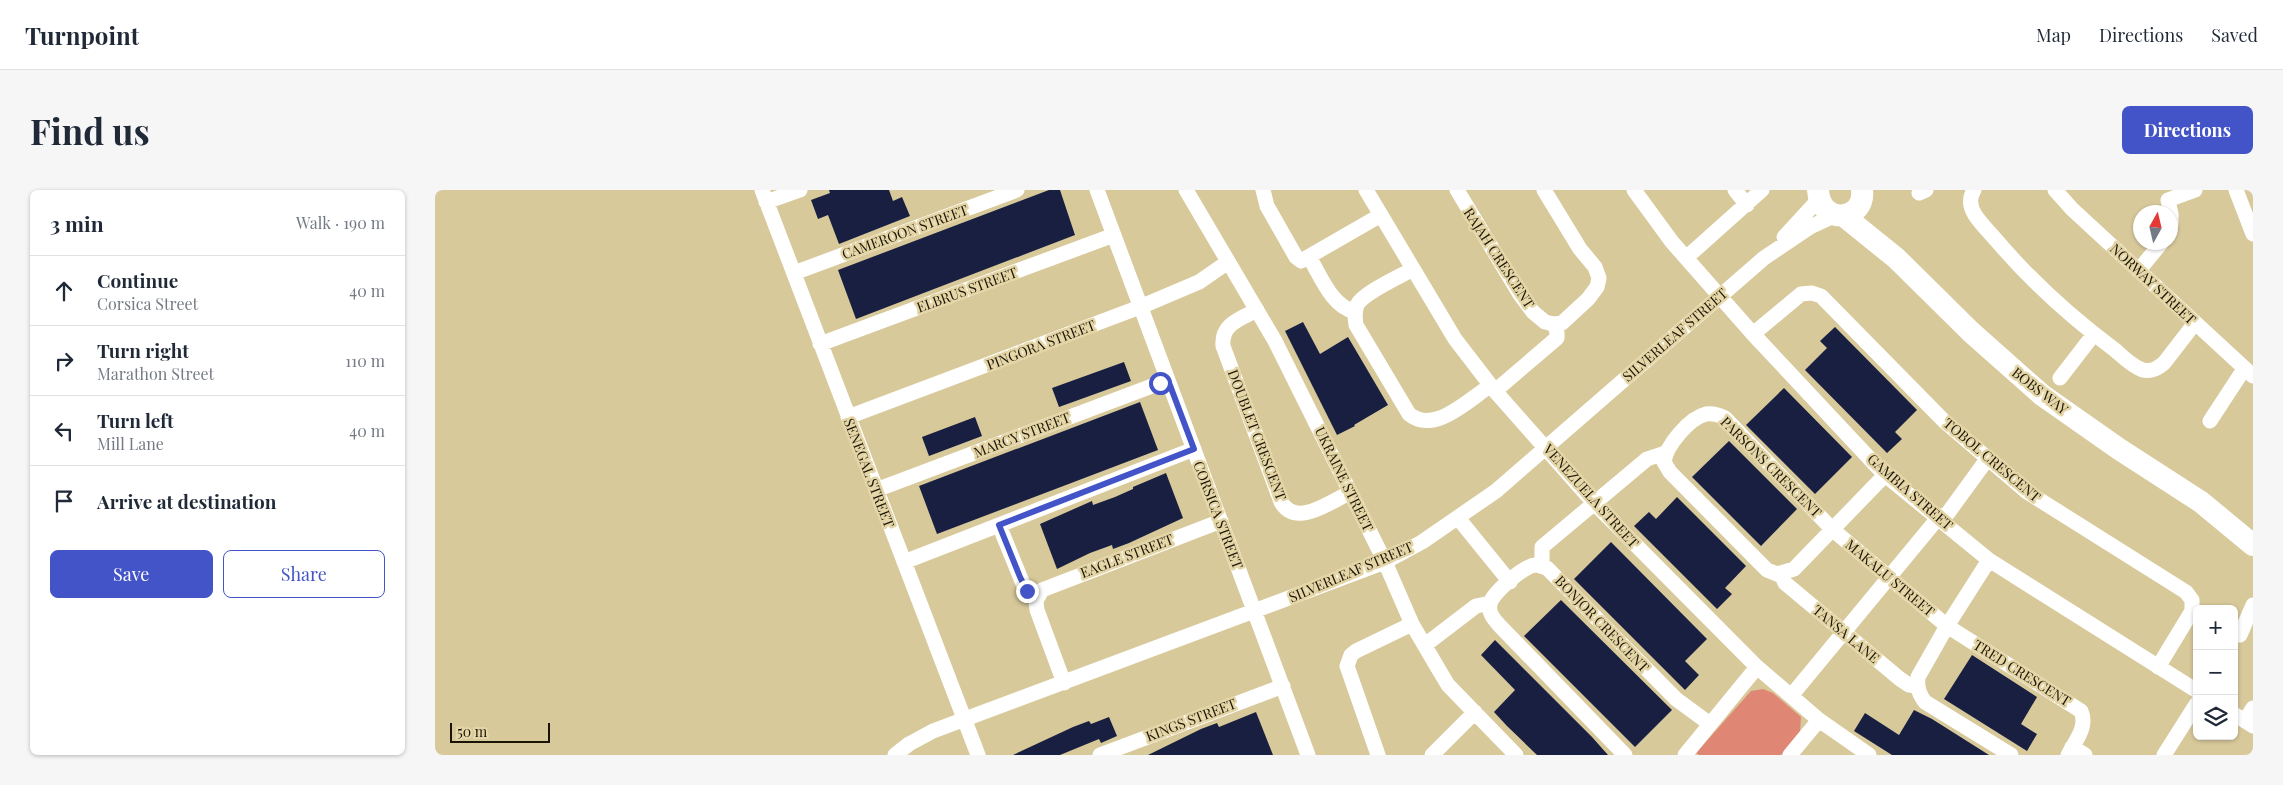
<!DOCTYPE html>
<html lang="en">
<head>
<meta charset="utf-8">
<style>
  :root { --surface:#fff; --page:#f6f6f7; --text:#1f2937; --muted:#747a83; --line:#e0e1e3; --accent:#4354c8 }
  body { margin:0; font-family:"Playfair Display",serif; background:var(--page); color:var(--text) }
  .controls { position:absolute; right:15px; bottom:15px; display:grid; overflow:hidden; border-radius:8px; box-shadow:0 1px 4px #0004 }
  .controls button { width:45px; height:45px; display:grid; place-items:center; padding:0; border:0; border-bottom:1px solid var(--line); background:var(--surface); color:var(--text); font:25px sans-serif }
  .compass { position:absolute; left:1698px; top:15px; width:45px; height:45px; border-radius:50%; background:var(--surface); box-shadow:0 1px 4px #0004; rotate:8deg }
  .scale { position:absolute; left:15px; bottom:12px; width:100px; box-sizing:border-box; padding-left:5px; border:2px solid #1a1404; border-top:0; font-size:14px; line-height:18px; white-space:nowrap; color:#1a1404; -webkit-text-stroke:4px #e5d6a8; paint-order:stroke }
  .stop { position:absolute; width:15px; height:15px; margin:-11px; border:4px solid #4354c8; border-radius:50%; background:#fff }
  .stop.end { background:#4354c8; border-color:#fff; box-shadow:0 1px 5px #0008 }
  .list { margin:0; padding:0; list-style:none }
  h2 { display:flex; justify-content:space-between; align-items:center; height:65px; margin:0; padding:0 20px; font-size:21px }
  h2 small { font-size:16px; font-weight:400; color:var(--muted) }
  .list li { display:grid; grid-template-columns:32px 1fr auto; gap:15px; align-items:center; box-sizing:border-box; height:70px; padding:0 20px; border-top:1px solid var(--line) }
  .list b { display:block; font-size:19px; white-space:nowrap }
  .list p { margin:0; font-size:16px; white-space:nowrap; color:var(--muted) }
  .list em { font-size:16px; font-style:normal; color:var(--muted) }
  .actions { display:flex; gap:10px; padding:15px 20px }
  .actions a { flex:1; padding:11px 0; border:1px solid var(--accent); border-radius:8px; text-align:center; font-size:18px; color:var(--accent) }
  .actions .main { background:var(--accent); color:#fff }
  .icon { flex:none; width:28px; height:28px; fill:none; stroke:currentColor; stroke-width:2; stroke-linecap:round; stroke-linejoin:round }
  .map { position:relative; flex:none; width:1818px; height:565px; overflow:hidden; border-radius:8px }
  header { display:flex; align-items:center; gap:30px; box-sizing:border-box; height:70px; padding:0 25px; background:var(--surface); border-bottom:1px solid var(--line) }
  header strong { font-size:24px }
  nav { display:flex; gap:28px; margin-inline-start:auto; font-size:18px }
  .intro { display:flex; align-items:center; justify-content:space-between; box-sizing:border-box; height:120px; padding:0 30px }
  h1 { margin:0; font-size:35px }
  .button { padding:12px 22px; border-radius:8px; background:var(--accent); color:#fff; font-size:18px; font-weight:700 }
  main { display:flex; gap:30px; padding:0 30px }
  aside { flex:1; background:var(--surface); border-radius:8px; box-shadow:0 1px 4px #0004 }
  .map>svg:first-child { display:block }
  .green { fill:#e08674 }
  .building { fill:#181f40 }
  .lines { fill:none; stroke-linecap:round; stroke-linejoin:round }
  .street { stroke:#fff; stroke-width:15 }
  .secondary { stroke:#fff; stroke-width:22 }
  .route { stroke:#4354c8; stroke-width:6 }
  .labels { text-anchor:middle; stroke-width:5; stroke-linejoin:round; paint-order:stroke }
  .street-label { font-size:14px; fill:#1a1404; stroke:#e5d6a8 }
</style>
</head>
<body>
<header>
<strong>Turnpoint</strong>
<nav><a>Map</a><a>Directions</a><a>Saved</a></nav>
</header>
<div class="intro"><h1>Find us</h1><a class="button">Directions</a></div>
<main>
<aside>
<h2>3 min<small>Walk · 190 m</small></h2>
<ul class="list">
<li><svg class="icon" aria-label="ahead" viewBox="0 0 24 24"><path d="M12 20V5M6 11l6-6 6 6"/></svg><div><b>Continue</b><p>Corsica Street</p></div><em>40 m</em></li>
<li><svg class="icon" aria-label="right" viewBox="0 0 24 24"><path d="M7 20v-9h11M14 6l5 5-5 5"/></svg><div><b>Turn right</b><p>Marathon Street</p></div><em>110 m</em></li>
<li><svg class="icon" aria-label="left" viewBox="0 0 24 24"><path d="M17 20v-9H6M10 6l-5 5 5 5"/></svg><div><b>Turn left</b><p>Mill Lane</p></div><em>40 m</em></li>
<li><svg class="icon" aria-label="arrive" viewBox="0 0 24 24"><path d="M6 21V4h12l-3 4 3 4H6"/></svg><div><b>Arrive at destination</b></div></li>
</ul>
<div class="actions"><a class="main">Save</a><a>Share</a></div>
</aside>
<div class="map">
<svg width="1818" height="565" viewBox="0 0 1818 565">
  <rect width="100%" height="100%" fill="#d8c99b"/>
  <path class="green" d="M 1328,499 L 1338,503 L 1366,527 L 1365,541 L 1346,565 L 1264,565 L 1261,563 L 1316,501 Z"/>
  <path class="building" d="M 394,0 L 454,0 L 458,11 L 467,7 L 475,26 L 404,54 L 393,25 L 383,29 L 376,10 L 395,3 Z
    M 614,0 L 625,0 L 640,45 L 421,129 L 403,80 Z
    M 868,132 L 885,164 L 913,147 L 953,215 L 919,235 L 920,236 L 902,245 L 850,141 Z
    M 1400,137 L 1482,220 L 1460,242 L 1467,249 L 1452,263 L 1370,180 L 1392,158 L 1385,151 Z
    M 689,172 L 696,191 L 624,217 L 617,198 Z
    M 1349,198 L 1417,267 L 1380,304 L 1311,235 Z
    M 705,212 L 723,260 L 502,344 L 484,296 Z
    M 540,227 L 547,246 L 494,266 L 487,247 Z
    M 1294,251 L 1362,319 L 1326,356 L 1257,287 Z
    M 731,283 L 748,328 L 694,353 L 678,359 L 677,355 L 655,363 L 622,379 L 605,334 L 657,311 L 658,315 L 680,307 L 698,299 L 698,297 Z
    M 1242,307 L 1311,376 L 1290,398 L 1297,404 L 1282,419 L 1199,336 L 1214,322 L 1221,329 Z
    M 1176,352 L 1272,449 L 1250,471 L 1264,485 L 1250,500 L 1139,389 Z
    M 1126,410 L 1237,520 L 1200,557 L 1089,446 Z
    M 1060,450 L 1157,547 L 1173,565 L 1102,565 L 1072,536 L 1059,522 L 1080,500 L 1046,465 Z
    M 1537,465 L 1602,507 L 1586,534 L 1602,544 L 1592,561 L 1509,509 Z
    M 1479,520 L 1497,529 L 1554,565 L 1457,565 L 1419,541 L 1430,523 L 1464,545 Z
    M 821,522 L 838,565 L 713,565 L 766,539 L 782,533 L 784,537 Z
    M 674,527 L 682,546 L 666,553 L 664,549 L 625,565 L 578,565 L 638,537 L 654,531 L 656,534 Z"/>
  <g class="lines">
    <path class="street" d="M 327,0 L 543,565
      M 662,0 L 873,565
      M 751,0 L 840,151 L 950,372 L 977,434 L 1004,480 L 1013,495 L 1081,565
      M 828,0 L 832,16 L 861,67 L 866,71 L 939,29
      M 931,0 L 1020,149 L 1060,201 L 1159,313 L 1322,477 L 1384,530 L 1434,565
      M 1022,0 L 1084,103 L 1098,122 L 1110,132 L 1119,134 L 1127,133 L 1153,109 L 1162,97 L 1164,88 L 1160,77 L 1145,59 L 1109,0
      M 1199,0 L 1237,52 L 1318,144 L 1450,285 L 1554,370 L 1762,501
      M 1300,0 L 1312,15
      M 1539,0 C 1534,8 1535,17 1540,25 C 1546,34 1555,43 1562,51 C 1597,92 1637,128 1680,160 C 1688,167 1698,177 1708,180 C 1717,182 1723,178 1729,173 L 1760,133
      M 1620,0 L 1637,19 L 1818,186
      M 1801,0 L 1818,44
      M 1484,3 L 1491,0
      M 331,12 L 365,0
      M 1736,34 L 1736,24 L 1733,10 L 1760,0
      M 1349,47 L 1384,9
      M 874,67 C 886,86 896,116 920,122
      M 1252,67 L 1327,0
      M 978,79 C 964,87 928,103 922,115 C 919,122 920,128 921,135 L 974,224 C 999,245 1033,210 1055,196
      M 1704,80 L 1727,52
      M 359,83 L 582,0
      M 822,120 C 805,129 786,134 788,156 L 846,312 C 861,338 895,312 914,303
      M 1318,144 L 1366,104 L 1377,103 L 1386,106 L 1509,231 L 1592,302 L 1751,402 L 1757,410 L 1757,421 L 1723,477
      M 385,154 L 679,45
      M 1625,188 L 1659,144
      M 1060,201 L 1122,148 L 1122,142 L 1119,134
      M 413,227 L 705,117 L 764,92 L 793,72
      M 1775,231 L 1809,179
      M 1450,285 L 1359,379 L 1342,384 L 1332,380 L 1323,371 L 1235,282 L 1229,272 C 1231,256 1254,228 1271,224 C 1278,223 1284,225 1290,228 L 1398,340 L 1512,436 L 1646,521 C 1653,537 1640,551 1633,565
      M 441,300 L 733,190
      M 1023,328 L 1075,392
      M 564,335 L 588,394 L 592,401 L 602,407
      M 1554,370 L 1512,436 L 1483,487 C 1482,498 1484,504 1490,512 L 1576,565
      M 469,372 L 759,259
      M 1107,376 L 1107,357 L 1212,269 L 1230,263
      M 1346,384 L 1350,393 L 1465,489 L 1474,495 L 1482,496
      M 1805,445 L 1818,415
      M 990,455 L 1041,416 L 1055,413
      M 629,493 L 602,420 L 601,411 L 607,400 L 786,331
      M 1356,506 L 1503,328 L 1513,323 L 1553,268
      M 1799,524 L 1818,536
      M 1810,531 L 1818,518
      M 1637,557 L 1650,565
      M 460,565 L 474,554 L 498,541 L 950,372 L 987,352 L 1061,301 L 1329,68 L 1375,37 L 1401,25
      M 665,565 L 848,496
      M 943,565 L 912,476 L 916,465 L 921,461 L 977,434
      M 997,565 L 1040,522
      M 1190,565 L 1064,435 C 1059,429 1053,423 1055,414 C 1057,403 1089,376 1100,375 C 1103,375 1108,377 1112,378 L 1241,509 L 1275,534
      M 1250,565 L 1322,477
      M 1355,565 L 1384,530
      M 1729,565 L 1762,513"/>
    <path class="secondary" d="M 1383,0 C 1385,37 1431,31 1427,0
      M 1409,26 L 1461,68 L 1536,142 L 1607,205 L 1684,259 L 1766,312 L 1818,355"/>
  </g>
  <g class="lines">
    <path class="route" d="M 592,401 L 585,387 L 564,335 L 759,259 L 733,190 L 725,193"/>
  </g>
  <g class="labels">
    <g class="street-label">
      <text transform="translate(470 42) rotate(-20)" y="5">CAMEROON STREET</text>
      <text transform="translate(1064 68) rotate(57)" y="5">RAJAH CRESCENT</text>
      <text transform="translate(1718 94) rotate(43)" y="5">NORWAY STREET</text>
      <text transform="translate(532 100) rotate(-20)" y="5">ELBRUS STREET</text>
      <text transform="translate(1240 145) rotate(-41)" y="5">SILVERLEAF STREET</text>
      <text transform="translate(606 155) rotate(-21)" y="5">PINGORA STREET</text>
      <text transform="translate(1605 201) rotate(38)" y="5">BOBS WAY</text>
      <text transform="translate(587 245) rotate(-21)" y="5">MARCY STREET</text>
      <text transform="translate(822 245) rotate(69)" y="5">DOUBLET CRESCENT</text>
      <text transform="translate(1557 270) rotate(40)" y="5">TOBOL CRESCENT</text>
      <text transform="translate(1336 277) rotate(45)" y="5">PARSONS CRESCENT</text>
      <text transform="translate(434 283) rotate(69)" y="5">SENEGAL STREET</text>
      <text transform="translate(909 289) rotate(64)" y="5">UKRAINE STREET</text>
      <text transform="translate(1475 302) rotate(41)" y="5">GAMBIA STREET</text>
      <text transform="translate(1156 306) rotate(48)" y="5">VENEZUELA STREET</text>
      <text transform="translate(783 325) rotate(69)" y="5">CORSICA STREET</text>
      <text transform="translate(692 366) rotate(-21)" y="5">EAGLE STREET</text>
      <text transform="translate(916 382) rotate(-23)" y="5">SILVERLEAF STREET</text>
      <text transform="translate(1455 388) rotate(40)" y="5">MAKALU STREET</text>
      <text transform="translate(1167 434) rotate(46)" y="5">BONJOR CRESCENT</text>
      <text transform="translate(1411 444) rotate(40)" y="5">TANSA LANE</text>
      <text transform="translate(1587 483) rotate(32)" y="5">TRED CRESCENT</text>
      <text transform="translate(756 530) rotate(-21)" y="5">KINGS STREET</text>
    </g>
  </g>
</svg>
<div class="controls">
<button>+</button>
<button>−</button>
<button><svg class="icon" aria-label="layers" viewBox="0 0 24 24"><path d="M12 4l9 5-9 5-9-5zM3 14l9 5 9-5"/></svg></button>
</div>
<svg class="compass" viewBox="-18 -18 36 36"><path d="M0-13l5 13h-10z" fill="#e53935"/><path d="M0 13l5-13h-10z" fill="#747a83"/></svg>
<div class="scale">50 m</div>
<div class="stop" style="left:725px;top:193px"></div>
<div class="stop end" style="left:592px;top:401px"></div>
</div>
</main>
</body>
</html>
